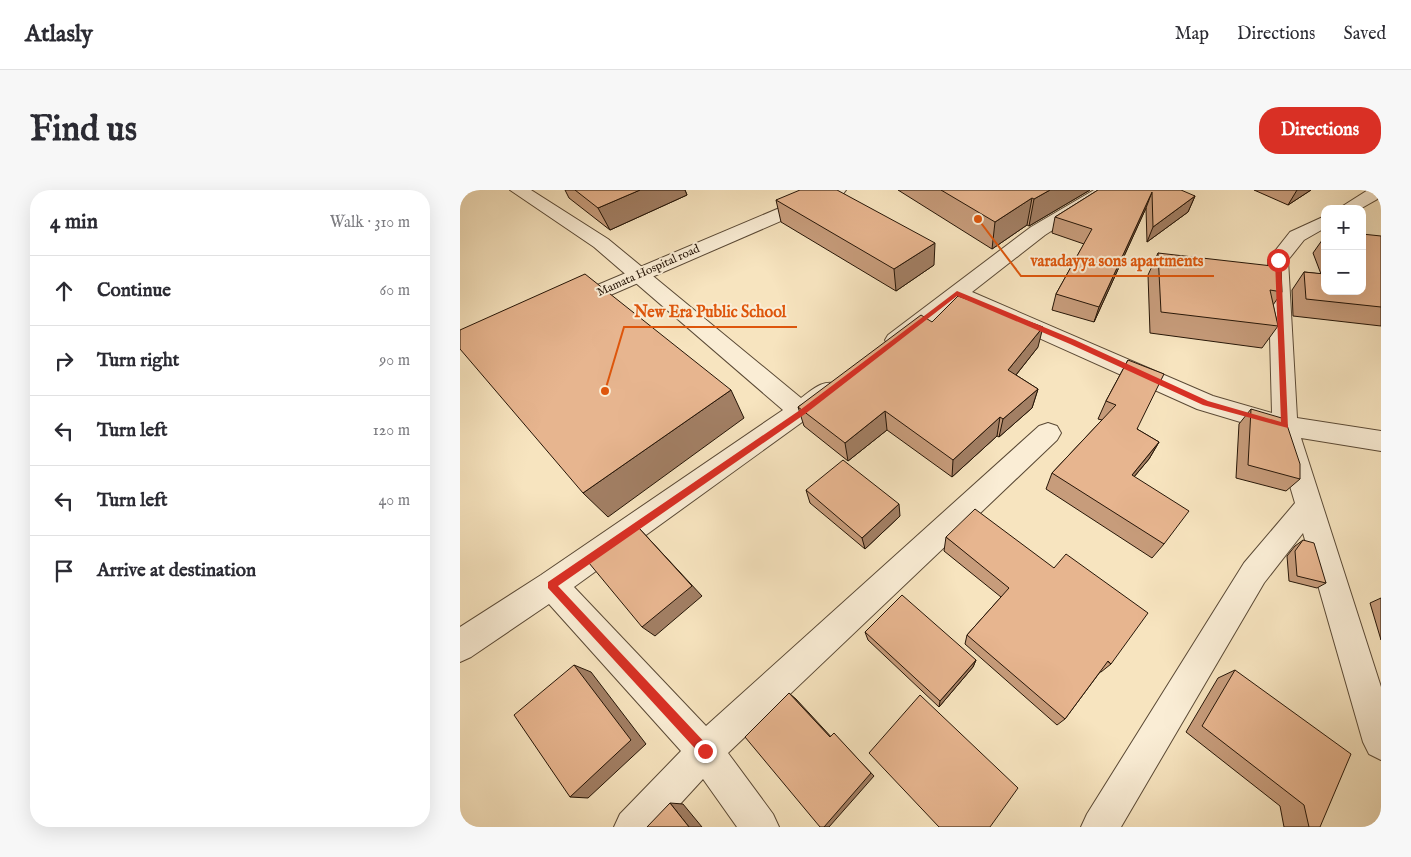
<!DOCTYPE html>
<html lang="en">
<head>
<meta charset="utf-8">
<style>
  :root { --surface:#fff; --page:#f7f7f7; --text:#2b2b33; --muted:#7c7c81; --line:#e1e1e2; --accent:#d93025 }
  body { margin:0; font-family:"IM FELL English",serif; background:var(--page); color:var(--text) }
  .controls { position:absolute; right:15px; top:15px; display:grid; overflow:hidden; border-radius:10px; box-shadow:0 5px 20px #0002 }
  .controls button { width:45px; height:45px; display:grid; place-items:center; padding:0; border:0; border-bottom:1px solid var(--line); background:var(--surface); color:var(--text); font:25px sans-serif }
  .stop { position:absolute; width:15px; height:15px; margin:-11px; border:4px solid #d93025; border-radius:50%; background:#fff }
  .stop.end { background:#d93025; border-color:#fff; box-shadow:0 1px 5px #0008 }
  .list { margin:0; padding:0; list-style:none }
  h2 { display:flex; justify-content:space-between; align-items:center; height:65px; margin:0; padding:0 20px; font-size:21px }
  h2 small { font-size:16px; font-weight:400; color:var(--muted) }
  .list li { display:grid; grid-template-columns:32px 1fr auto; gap:15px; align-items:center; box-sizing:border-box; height:70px; padding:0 20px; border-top:1px solid var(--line) }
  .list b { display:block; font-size:19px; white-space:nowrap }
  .list em { font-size:16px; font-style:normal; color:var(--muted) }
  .icon { flex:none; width:28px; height:28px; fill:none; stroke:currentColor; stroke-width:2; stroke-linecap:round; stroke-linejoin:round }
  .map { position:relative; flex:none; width:921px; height:637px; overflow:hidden; border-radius:20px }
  header { display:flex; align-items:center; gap:30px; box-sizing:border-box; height:70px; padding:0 25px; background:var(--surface); border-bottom:1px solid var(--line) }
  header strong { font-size:24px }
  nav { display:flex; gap:28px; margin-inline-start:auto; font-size:18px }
  .intro { display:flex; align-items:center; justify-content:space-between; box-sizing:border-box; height:120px; padding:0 30px }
  h1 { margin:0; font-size:35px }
  .button { padding:12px 22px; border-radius:20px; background:var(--accent); color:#fff; font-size:18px; font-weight:700 }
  main { display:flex; gap:30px; padding:0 30px }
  aside { flex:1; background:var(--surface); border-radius:20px; box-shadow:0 5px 20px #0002 }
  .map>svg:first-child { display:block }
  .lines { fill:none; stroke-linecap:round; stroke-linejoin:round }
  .minor-casing { stroke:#5a4935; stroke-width:2 }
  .tertiary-casing { stroke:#5a4935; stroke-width:2 }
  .minor { fill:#faedd5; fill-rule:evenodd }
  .tertiary { fill:#faedd5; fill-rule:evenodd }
  .wall { fill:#c79c7b; stroke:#251507 }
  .shaded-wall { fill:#a27f64; stroke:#251507 }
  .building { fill:#e7b58f; stroke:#251507 }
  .route { fill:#d93025 }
  .labels { text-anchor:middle; stroke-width:4; stroke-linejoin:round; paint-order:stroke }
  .far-street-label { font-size:12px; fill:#251507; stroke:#faedd5 }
  .leader { fill:none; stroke:#de560c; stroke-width:2 }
  .callout-dot { fill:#de560c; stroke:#faedd5; stroke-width:2 }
  .callout-label { font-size:16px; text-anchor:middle; font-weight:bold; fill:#de560c; stroke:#faedd5; stroke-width:4; stroke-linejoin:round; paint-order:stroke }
</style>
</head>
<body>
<header>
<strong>Atlasly</strong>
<nav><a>Map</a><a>Directions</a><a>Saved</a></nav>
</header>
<div class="intro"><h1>Find us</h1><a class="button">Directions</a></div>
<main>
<aside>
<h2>4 min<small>Walk · 310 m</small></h2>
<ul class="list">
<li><svg class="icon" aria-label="ahead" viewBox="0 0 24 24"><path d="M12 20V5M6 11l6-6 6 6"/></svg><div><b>Continue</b></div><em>60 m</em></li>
<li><svg class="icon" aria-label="right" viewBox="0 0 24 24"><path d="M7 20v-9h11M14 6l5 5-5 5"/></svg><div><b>Turn right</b></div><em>90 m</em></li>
<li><svg class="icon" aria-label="left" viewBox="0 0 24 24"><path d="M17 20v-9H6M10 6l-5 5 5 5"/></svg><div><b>Turn left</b></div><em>120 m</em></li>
<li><svg class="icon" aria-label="left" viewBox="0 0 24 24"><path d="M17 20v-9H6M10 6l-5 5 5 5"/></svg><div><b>Turn left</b></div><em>40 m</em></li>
<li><svg class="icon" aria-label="arrive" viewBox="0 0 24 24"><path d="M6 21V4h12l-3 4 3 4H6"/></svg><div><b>Arrive at destination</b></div></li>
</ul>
</aside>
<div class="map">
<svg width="921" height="637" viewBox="0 0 921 637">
  <rect width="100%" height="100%" fill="#f7e4bf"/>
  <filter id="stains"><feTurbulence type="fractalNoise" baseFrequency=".004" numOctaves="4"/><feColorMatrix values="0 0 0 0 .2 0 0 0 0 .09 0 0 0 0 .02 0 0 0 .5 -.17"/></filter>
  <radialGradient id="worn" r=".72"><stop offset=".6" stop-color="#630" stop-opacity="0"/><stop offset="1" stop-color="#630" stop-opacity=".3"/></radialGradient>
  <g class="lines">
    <defs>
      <path id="minor" d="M 50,0 L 71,0 L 148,49 L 341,208 C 353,199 363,189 378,194 L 382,200 C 377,208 353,228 345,230 L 114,397 L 246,536 L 579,236 L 588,233 L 597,236 L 601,243 L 597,250 L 268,563 L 313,624 L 319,637 L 277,637 L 243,589 L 199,637 L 154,637 L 160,624 L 221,561 L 89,414 L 11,467 L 0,472 L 0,437 L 81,385 L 323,220 L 134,57 Z
        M 634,0 L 655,0 L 585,45 L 512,102 L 753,206 L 812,223 L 808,70 L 830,42 L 865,26 L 865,38 L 844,50 L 828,70 L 837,228 L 921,241 L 921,261 L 841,248 L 921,497 L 921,570 L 909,564 L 903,552 L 843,343 L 804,393 L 661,637 L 621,637 L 627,624 L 784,373 L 835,313 L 814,242 L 737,219 L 499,112 L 444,155 L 436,158 L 428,155 L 425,150 L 428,145 L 571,37 Z
        M 908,0 L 921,0 L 921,7 L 900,19 L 878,19 Z"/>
      <path id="tertiary" d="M 362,0 L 386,0 L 383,4 L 116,120 L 109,122 L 102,120 L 99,115 L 102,110 Z"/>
    </defs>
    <use href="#minor" class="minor-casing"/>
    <use href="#tertiary" class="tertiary-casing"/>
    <use href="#minor" class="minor"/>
    <use href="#tertiary" class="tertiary"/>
  </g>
  <path class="wall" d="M 105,0 L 225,0 L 227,5 L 150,40 L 109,8 Z
    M 438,0 L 630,0 L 569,36 L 567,35 L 532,59 Z
    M 638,0 L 735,6 L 728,22 L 687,52 L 686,18 L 634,132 L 592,120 L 596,104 L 624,54 L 592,43 L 595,27 Z
    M 794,0 L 851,0 L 828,15 Z
    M 316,10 L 474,75 L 436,101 L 321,32 Z
    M 865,46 L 865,101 L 902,101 L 921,46 L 921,136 L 833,126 L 832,100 L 844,82 L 861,84 L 853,63 Z
    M 698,63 L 822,102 L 813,115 L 818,136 L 802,158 L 690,143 L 688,85 Z
    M 472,132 L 578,157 L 556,185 L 578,199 L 572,218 L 539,247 L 537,246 L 492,287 L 427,240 L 388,271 L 344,236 L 338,217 Z
    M 668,170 L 677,239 L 699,252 L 689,269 L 674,287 L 704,354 L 692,368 L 586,299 L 592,283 L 642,230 L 638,229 L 646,211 Z
    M 791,219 L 840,289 L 826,301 L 776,288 L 779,234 Z
    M 346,300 L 440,326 L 405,359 L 350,313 Z
    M 486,347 L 651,474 L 641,482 L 640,482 L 605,529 L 597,535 L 505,454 L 507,445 L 541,407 L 484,361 Z
    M 843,350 L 866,393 L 857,398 L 829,391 L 827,366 L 835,356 Z
    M 921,408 L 921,450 L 910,413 Z
    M 405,442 L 516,470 L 513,477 L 479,517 L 408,450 Z
    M 775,480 L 860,637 L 824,637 L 820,616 L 726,542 L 758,488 Z"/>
  <path class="shaded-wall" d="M 180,0 L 225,0 L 227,5 L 150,40 L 138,18 Z
    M 590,0 L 630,0 L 569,36 L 574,9 Z
    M 837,0 L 851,0 L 828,15 Z
    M 692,2 L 686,18 L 634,132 L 639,117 Z
    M 735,6 L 728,22 L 687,52 L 693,37 Z
    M 572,8 L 567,35 L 532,59 L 535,32 Z
    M 475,53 L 474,75 L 436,101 L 434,79 Z
    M 583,137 L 578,157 L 544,200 L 548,180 Z
    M 578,199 L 572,218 L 539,247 L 543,229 Z
    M 271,200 L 284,228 L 148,327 L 123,303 Z
    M 425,221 L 427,240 L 388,271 L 385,253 Z
    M 540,227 L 537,246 L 492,287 L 493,270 Z
    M 699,252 L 689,269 L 662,301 L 672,285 Z
    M 439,314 L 440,326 L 405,359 L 402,348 Z
    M 178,337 L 242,406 L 195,446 L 182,437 Z
    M 516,470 L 513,477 L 479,517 L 480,511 Z
    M 114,475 L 131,482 L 186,554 L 128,608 L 110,607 Z
    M 329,503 L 336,509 L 375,551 L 370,547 Z
    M 378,548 L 414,586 L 369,637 L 364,637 Z
    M 210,613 L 223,614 L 242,637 L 229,637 Z"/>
  <path class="building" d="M 115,0 L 180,0 L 138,18 Z
    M 340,0 L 377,0 L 475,53 L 434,79 L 316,10 Z
    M 481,0 L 590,0 L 574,9 L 572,8 L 535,32 Z
    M 638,0 L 721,0 L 735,6 L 693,37 L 692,2 L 639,117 L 596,104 L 632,39 L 595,27 Z
    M 902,44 L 921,46 L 921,117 L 846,109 L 844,82 L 865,84 L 865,101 L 902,101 Z
    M 698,63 L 821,77 L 822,102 L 810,100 L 818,136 L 701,122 Z
    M 125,84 L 271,200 L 123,303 L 0,159 L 0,140 Z
    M 498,106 L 583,137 L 548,180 L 578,199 L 543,229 L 540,227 L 493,270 L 425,221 L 385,253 L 338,217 L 461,125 L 472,132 Z
    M 668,170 L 704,184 L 677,239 L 699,252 L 672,285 L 729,321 L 704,354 L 592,283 L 656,215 L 646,211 Z
    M 791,219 L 825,229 L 840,274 L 840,289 L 788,275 Z
    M 383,270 L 439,314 L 402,348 L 346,300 Z
    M 515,319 L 594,378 L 606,364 L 688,423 L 651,474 L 648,471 L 605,529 L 507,445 L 549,398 L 486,347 Z
    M 178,337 L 232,396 L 182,437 L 129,373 Z
    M 843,350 L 854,353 L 866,393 L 837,386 L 835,361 Z
    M 442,405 L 516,470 L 480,511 L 405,442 Z
    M 114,475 L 171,550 L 110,607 L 54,525 Z
    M 775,480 L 891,564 L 860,637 L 849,637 L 844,615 L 742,536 Z
    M 329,503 L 370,547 L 374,543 L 411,583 L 364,637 L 360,637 L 285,547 Z
    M 460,505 L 558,598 L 530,637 L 479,637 L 409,563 Z
    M 210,613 L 229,637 L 187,637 Z"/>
  <path class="route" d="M 818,69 L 821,70 L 828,238 L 743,215 L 610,154 L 497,106 L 345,224 L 98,396 L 249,557 L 249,565 L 241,565 L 88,398 L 88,392 L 340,220 L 497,101 L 615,150 L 748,211 L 821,232 L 815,70 Z"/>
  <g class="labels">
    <g class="far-street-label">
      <text transform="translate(188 80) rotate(-24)" y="4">Mamata Hospital road</text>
    </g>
  </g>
  <path class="leader" d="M518 29L561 86H754M145 201L164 137H337"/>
  <g class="callout-dot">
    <circle cx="518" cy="29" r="5"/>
    <circle cx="145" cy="201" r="5"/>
  </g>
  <g class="callout-label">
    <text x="657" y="76">varadayya sons apartments</text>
    <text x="250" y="127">New Era Public School</text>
  </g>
  <rect width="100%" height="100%" filter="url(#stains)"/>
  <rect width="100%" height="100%" fill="url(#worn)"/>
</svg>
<div class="controls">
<button>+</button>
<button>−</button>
</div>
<div class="stop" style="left:818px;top:70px"></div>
<div class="stop end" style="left:245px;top:561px"></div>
</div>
</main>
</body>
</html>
